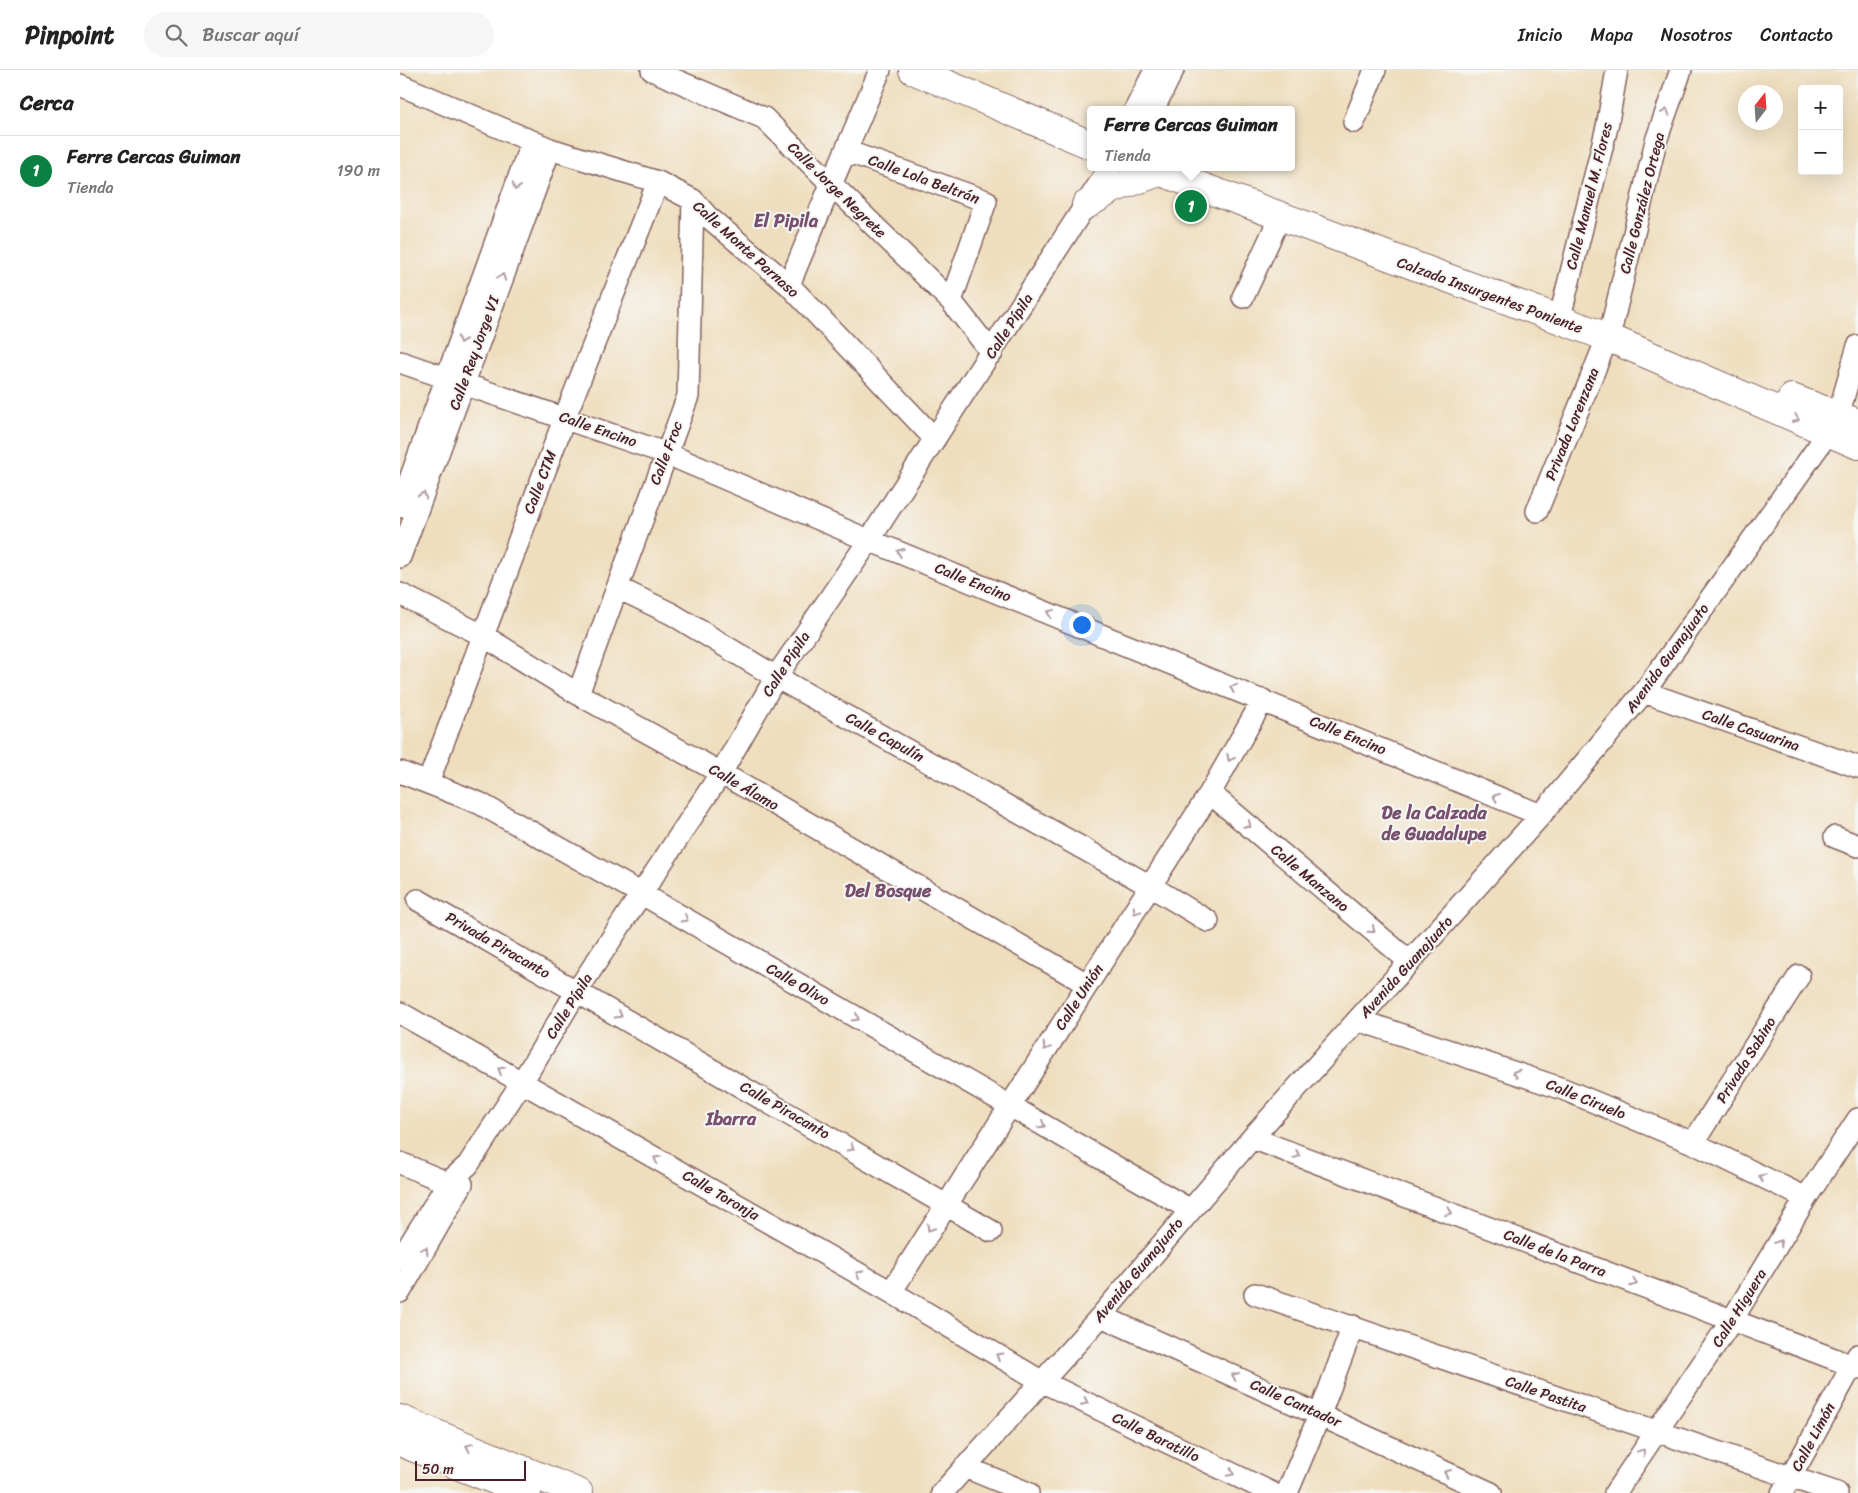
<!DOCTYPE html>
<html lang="es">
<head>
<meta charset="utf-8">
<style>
  :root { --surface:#fff; --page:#f6f6f6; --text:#222; --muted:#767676; --line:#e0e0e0; --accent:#0b8043 }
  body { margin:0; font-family:Sriracha,sans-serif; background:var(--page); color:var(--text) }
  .controls { position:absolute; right:15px; top:15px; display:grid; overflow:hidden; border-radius:5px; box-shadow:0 5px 20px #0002 }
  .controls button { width:45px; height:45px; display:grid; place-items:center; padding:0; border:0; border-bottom:1px solid var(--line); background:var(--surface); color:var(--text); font:25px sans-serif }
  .compass { position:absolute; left:1338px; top:15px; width:45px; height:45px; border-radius:50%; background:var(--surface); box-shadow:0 5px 20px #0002; rotate:17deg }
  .scale { position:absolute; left:15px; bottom:12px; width:111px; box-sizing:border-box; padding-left:5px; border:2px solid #4a1f2b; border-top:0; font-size:14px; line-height:18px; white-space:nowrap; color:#4a1f2b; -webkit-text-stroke:4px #f6f6f2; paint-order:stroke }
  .you { position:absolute; left:681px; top:554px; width:18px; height:18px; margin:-12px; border:4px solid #fff; border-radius:50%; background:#1a73e8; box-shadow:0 0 0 8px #1a73e833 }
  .badge { display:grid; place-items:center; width:32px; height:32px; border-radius:50%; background:var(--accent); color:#fff; font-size:16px; font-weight:700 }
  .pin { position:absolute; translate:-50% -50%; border:2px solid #fff; box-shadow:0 1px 5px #0006 }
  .popup { position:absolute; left:687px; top:36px; width:208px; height:65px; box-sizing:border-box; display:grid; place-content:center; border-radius:5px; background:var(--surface); filter:drop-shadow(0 1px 4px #0005); font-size:16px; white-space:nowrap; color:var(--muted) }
  .popup b { font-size:19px; color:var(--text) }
  .popup::after { content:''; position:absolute; left:50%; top:100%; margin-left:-10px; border:10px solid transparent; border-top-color:var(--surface) }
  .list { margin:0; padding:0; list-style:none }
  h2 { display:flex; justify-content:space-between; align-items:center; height:65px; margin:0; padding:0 20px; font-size:21px }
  h2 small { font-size:16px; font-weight:400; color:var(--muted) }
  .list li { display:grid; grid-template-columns:32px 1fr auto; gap:15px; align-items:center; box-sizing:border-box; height:70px; padding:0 20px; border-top:1px solid var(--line) }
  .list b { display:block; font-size:19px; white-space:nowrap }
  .list p { margin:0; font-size:16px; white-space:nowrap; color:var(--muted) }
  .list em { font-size:16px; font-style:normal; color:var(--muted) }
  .icon { flex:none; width:28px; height:28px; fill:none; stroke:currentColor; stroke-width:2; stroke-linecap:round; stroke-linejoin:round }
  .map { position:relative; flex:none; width:1458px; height:1423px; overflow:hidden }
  header { display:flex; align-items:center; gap:30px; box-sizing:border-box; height:70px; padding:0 25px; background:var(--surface); border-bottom:1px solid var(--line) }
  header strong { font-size:24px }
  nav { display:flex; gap:28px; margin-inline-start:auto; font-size:18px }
  .search { width:350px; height:45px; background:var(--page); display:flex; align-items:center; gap:12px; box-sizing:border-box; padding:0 18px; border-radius:28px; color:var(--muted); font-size:19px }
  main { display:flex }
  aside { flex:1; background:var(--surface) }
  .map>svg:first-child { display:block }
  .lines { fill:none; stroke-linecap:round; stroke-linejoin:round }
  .minor-casing { stroke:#84625e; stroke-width:24 }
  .major-casing { stroke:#84625e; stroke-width:30 }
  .minor { stroke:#fff; stroke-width:21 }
  .major { stroke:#fff; stroke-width:28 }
  .oneway { stroke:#ae9aa0 }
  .labels { text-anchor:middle; stroke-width:4; stroke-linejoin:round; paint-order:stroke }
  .street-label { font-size:15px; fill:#4a1f2b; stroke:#f6f6f2 }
  .quarter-label { font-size:18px; font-weight:bold; fill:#78506f; stroke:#f6f6f2 }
</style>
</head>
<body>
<header>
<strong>Pinpoint</strong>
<div class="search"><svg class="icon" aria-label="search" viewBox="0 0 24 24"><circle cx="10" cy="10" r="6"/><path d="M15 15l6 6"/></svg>Buscar aquí</div>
<nav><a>Inicio</a><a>Mapa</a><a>Nosotros</a><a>Contacto</a></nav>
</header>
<main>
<aside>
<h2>Cerca<small></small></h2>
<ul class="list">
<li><span class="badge">1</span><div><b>Ferre Cercas Guiman</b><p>Tienda</p></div><em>190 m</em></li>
</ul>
</aside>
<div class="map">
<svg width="1458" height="1423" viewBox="0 0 1458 1423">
  <rect width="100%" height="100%" fill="#f6f6f2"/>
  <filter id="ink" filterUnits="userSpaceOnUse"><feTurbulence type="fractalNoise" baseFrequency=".02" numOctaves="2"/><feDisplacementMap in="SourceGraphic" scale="10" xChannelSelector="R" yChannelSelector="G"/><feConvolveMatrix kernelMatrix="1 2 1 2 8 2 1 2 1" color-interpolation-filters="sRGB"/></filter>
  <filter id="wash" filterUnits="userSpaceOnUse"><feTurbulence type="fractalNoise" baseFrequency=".0096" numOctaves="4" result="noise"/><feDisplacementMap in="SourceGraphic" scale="20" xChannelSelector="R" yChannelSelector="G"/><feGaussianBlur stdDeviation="1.12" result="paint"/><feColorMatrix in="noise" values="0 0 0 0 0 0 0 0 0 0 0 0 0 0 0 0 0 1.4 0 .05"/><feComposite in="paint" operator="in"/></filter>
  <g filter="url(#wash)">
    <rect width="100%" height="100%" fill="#efdebe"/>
  </g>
  <g filter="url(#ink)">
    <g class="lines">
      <defs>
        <path id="minor" d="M 252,0 L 364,48 L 551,231 L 592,283
          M 0,15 L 150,79 L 258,112 L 293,130 L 307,146 L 389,215 L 535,369
          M 735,40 L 755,0
          M 753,40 L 773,0
          M 954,52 L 975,0
          M 446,81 L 586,131 L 551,231
          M 389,215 C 418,143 450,72 480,0
          M 843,227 L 880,147
          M 1159,251 L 1207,57 L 1217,0
          M 0,292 L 265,383 L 454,464 L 1141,745
          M 0,437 L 132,71
          M 1137,441 L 1211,259 L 1256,71 L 1281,0
          M 0,487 L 150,79
          M 218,518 L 272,544 L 376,607 L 752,817 L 808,851
          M 0,524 L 82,565 L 178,624 L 321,703 L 687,914
          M 1244,622 L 1458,697
          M 178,624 L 288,326 L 293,130
          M 0,702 L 79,733 L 242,824 L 789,1139
          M 28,713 L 165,347 L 258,112
          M 810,723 L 1010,892
          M 1435,767 L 1458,776
          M 18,830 L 591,1161
          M 0,943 L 491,1222 L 641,1311 L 872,1423
          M 958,950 L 1163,1019 L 1293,1073 L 1406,1128
          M 852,1068 L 1458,1298
          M 1293,1073 L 1399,906
          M 0,1093 L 60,1118
          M 0,1190 L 48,1113 L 68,1095 L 122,1012 L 177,921 L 321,703 L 376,607 L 470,469 L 710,97
          M 0,1222 L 62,1114
          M 491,1222 L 810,723 L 863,630
          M 855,1224 L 1437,1423
          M 701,1246 L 1091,1423
          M 565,1397 L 628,1423
          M 542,1423 L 701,1246 L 852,1068 L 1141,745 L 1244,622 L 1428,363 L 1438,346 L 1458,276
          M 887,1423 L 920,1344 L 953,1256
          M 1215,1423 L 1332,1250 L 1406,1128 L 1458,1049
          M 1382,1423 L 1458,1285"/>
        <path id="major" d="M 513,0 L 691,75
          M 748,97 L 1207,267 L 1458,375
          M 686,135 L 712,119 L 759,102
          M 1392,328 L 1458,353
          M 0,1349 L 179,1423
          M 0,1372 L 127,1423"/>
      </defs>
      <use href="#minor" class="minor-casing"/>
      <use href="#major" class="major-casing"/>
      <use href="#minor" class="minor"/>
      <use href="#major" class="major"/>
    </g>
    <defs><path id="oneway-chevron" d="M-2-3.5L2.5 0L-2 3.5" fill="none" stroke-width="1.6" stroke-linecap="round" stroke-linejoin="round" transform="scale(1.25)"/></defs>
    <g class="oneway">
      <use href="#oneway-chevron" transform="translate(1266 42) rotate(-71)"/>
      <use href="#oneway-chevron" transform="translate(116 117) rotate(109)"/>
      <use href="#oneway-chevron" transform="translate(102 207) rotate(-70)"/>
      <use href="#oneway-chevron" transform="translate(61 270) rotate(109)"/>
      <use href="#oneway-chevron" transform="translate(1396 349) rotate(23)"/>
      <use href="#oneway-chevron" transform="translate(23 425) rotate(-70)"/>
      <use href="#oneway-chevron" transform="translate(500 482) rotate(-158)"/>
      <use href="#oneway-chevron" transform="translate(650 543) rotate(-158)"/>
      <use href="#oneway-chevron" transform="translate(833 618) rotate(-158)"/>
      <use href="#oneway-chevron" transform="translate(830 688) rotate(119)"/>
      <use href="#oneway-chevron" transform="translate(1096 727) rotate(-158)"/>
      <use href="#oneway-chevron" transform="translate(848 755) rotate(40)"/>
      <use href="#oneway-chevron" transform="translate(736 841) rotate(124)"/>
      <use href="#oneway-chevron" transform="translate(285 849) rotate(30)"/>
      <use href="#oneway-chevron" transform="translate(972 860) rotate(40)"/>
      <use href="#oneway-chevron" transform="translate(219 945) rotate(30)"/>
      <use href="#oneway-chevron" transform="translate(456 948) rotate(30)"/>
      <use href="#oneway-chevron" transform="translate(646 977) rotate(123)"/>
      <use href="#oneway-chevron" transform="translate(101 1000) rotate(-150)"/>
      <use href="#oneway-chevron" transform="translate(1116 1003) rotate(-162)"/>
      <use href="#oneway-chevron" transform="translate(642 1055) rotate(30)"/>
      <use href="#oneway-chevron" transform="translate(451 1078) rotate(30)"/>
      <use href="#oneway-chevron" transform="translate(897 1085) rotate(21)"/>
      <use href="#oneway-chevron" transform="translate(257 1089) rotate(-150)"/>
      <use href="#oneway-chevron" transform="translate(1362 1107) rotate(-154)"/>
      <use href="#oneway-chevron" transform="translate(1049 1142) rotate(21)"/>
      <use href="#oneway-chevron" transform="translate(530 1158) rotate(122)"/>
      <use href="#oneway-chevron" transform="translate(1379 1173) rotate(-59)"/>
      <use href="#oneway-chevron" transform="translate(25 1180) rotate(-59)"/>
      <use href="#oneway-chevron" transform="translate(459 1204) rotate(-150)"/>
      <use href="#oneway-chevron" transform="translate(1234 1213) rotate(21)"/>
      <use href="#oneway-chevron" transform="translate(599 1286) rotate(-149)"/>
      <use href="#oneway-chevron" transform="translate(835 1306) rotate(-156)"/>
      <use href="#oneway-chevron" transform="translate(685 1332) rotate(26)"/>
      <use href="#oneway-chevron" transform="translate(69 1377) rotate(-158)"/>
      <use href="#oneway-chevron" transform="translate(1242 1382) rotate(-56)"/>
      <use href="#oneway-chevron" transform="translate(831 1403) rotate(26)"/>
      <use href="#oneway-chevron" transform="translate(1047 1403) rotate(-155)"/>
    </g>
  </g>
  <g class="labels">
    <g class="street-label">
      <text transform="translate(524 109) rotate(20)" y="5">Calle Lola Beltrán</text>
      <text transform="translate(437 120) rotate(44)" y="5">Calle Jorge Negrete</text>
      <text transform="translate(1189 126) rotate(-76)" y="5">Calle Manuel M. Flores</text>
      <text transform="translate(1242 133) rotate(-76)" y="5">Calle González Ortega</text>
      <text transform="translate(346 179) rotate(42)" y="5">Calle Monte Parnaso</text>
      <text transform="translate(1090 225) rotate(20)" y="5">Calzada Insurgentes Poniente</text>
      <text transform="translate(609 256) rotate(-57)" y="5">Calle Pípila</text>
      <text transform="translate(74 283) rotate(-70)" y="5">Calle Rey Jorge VI</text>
      <text transform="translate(1172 354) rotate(-68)" y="5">Privada Lorenzana</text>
      <text transform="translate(198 359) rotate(19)" y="5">Calle Encino</text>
      <text transform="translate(266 383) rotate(-69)" y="5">Calle Froc</text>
      <text transform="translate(140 412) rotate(-69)" y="5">Calle CTM</text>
      <text transform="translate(573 512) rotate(22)" y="5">Calle Encino</text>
      <text transform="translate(1267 588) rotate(-54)" y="5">Avenida Guanajuato</text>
      <text transform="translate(386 594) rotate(-57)" y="5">Calle Pípila</text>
      <text transform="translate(1351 660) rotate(19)" y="5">Calle Casuarina</text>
      <text transform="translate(948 665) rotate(22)" y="5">Calle Encino</text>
      <text transform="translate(485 667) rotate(29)" y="5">Calle Capulín</text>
      <text transform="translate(344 717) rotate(30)" y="5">Calle Álamo</text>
      <text transform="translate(910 808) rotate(40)" y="5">Calle Manzano</text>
      <text transform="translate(98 875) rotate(30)" y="5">Privada Piracanto</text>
      <text transform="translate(1006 897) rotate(-48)" y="5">Avenida Guanajuato</text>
      <text transform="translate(398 914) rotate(30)" y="5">Calle Olivo</text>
      <text transform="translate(679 927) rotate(-57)" y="5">Calle Unión</text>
      <text transform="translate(169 936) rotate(-58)" y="5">Calle Pípila</text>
      <text transform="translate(1346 990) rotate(-58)" y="5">Privada Sabino</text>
      <text transform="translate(1186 1029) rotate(22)" y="5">Calle Ciruelo</text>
      <text transform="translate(385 1040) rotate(30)" y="5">Calle Piracanto</text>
      <text transform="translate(321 1125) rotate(30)" y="5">Calle Toronja</text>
      <text transform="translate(1155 1183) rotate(21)" y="5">Calle de la Parra</text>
      <text transform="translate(738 1200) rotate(-50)" y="5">Avenida Guanajuato</text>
      <text transform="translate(1339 1238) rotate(-58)" y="5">Calle Higuera</text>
      <text transform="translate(1146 1324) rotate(19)" y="5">Calle Pastita</text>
      <text transform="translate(896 1333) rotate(24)" y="5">Calle Cantador</text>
      <text transform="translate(756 1367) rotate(26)" y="5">Calle Baratillo</text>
      <text transform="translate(1413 1367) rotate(-62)" y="5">Calle Limón</text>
    </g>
    <g class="quarter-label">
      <text x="386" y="157">El Pipila</text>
      <text x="1034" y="749">De la Calzada<tspan x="1034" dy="21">de Guadalupe</tspan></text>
      <text x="488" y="827">Del Bosque</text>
      <text x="331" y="1055">Ibarra</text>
    </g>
  </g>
</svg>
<div class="controls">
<button>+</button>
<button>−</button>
</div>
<svg class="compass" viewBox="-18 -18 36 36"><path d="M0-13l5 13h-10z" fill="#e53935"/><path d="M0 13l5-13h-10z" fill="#767676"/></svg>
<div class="scale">50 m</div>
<div class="you"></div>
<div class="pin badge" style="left:791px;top:136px">1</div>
<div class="popup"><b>Ferre Cercas Guiman</b>Tienda</div>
</div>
</main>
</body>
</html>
